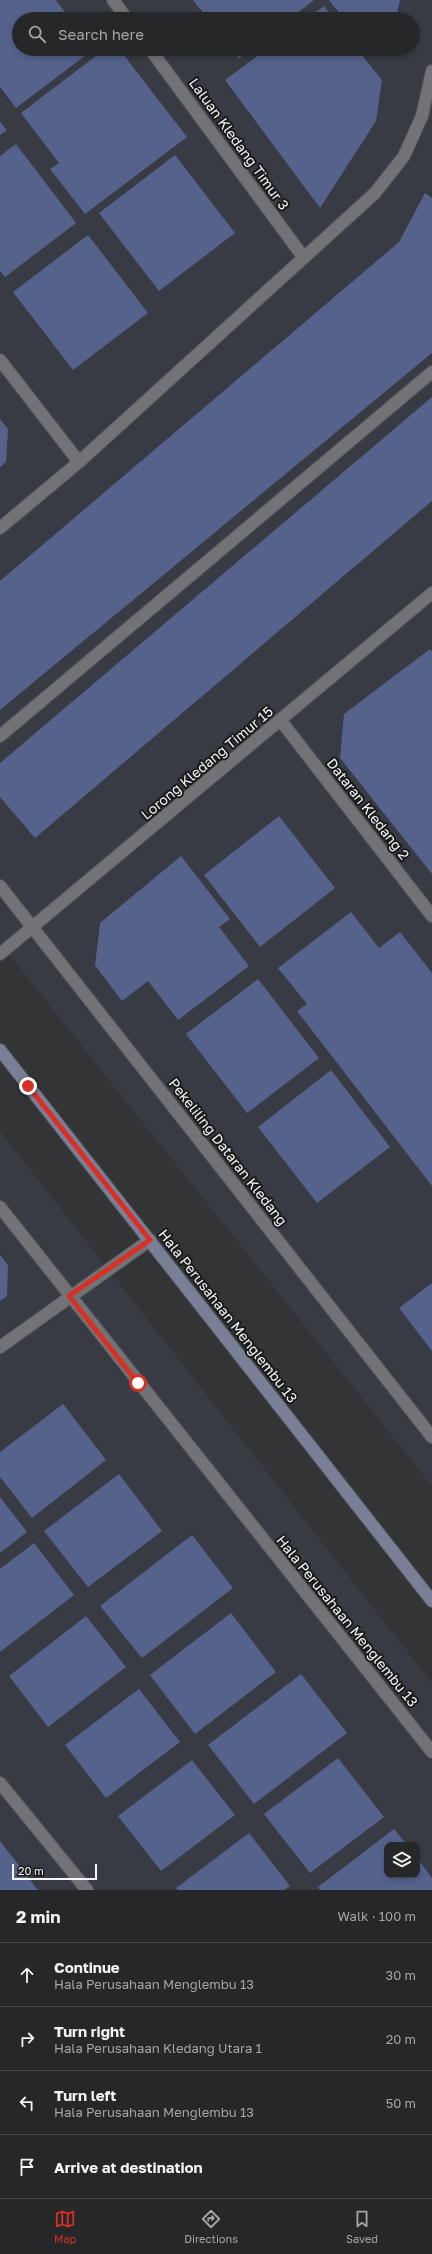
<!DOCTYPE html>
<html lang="en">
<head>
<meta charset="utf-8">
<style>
  :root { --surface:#262728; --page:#2e2f30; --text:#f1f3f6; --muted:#a4a5a8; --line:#424445; --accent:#d93025 }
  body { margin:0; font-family:"Golos Text",sans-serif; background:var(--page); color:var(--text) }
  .controls { position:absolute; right:12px; bottom:12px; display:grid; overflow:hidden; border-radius:8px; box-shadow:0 2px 6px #0003 }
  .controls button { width:36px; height:36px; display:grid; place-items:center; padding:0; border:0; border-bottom:1px solid var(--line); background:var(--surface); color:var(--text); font:20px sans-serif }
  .scale { position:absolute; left:12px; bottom:10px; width:85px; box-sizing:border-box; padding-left:4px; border:2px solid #f4f5f6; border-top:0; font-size:11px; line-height:14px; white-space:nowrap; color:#f4f5f6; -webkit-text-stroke:3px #1b1b1c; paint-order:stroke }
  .stop { position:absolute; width:12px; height:12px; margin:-9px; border:3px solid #d93025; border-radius:50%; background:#fff }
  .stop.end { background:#d93025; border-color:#fff; box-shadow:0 1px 4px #0008 }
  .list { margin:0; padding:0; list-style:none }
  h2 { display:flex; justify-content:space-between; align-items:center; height:52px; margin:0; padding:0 16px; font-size:17px }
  h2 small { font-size:13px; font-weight:400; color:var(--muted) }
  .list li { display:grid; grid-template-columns:26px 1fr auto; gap:12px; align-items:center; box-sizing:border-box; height:64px; padding:0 16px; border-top:1px solid var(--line) }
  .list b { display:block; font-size:15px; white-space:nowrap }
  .list p { margin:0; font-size:13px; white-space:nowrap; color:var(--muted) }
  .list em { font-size:13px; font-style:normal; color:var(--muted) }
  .icon { flex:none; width:22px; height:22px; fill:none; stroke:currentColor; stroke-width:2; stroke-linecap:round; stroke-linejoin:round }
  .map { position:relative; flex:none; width:432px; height:1890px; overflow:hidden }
  .search { position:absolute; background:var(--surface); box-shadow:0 2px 6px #0003; left:12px; right:12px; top:12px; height:44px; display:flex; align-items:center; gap:10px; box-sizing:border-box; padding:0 14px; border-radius:22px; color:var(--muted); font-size:15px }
  .sheet { height:308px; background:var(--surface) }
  nav { display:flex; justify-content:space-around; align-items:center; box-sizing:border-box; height:56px; border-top:1px solid var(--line); background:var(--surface); font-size:11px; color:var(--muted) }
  nav a { display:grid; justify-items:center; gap:2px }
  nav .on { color:var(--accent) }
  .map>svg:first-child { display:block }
  .built { fill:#383b43; fill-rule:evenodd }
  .building { fill:#55628c }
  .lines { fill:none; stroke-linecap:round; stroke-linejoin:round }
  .lane-casing { stroke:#535456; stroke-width:14 }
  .street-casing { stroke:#535456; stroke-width:14 }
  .secondary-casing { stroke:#535456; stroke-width:14 }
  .lane { stroke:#727376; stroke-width:12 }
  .street { stroke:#727376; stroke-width:12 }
  .secondary { stroke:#797f97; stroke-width:12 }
  .route { stroke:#d93025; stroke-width:5 }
  .labels { text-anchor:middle; stroke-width:4; stroke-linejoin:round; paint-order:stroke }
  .street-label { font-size:14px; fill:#f4f5f6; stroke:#1b1b1c }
</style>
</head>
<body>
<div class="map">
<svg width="432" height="1890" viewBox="0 0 432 1890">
  <rect width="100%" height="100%" fill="#333436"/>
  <path class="built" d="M 0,0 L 432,0 L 432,1486 L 0,943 ZM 19,19 L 413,19 L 413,49 L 19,49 Z
    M 0,1131 L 432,1683 L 432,1890 L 0,1890 ZM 387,1845 L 417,1845 L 417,1875 L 387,1875 Z"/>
  <path class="building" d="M 0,0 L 56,0 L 70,19 L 19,19 L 19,49 L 94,49 L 16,108 L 0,87 Z
    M 193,0 L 314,0 L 290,19 L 208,19 Z
    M 329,0 L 400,0 L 396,19 L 362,17 L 362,19 L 344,19 Z
    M 324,6 L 334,19 L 307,19 Z
    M 105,49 L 119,49 L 187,137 L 85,214 L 50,169 L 59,163 L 21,113 Z
    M 232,49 L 251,49 L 239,58 Z
    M 267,49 L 357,49 L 382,80 L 376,121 L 320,208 L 225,80 Z
    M 0,122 L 7,130 L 0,135 Z
    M 16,144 L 76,223 L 5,277 L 0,271 L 0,156 Z
    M 175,155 L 235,233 L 159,291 L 99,213 Z
    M 425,193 L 432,198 L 432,353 L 0,710 L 0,581 L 399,242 Z
    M 88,235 L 148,313 L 73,370 L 13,292 Z
    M 432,397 L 432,501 L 35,838 L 0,797 L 0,763 Z
    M 0,419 L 8,429 L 6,462 L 0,467 Z
    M 430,649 L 432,652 L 432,874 L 340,758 L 344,714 Z
    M 279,816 L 335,888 L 260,947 L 204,875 Z
    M 181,856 L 230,919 L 219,927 L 249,966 L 178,1020 L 148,981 L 122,1001 L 95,965 L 100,923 Z
    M 351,912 L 379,948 L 400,932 L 432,973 L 432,1186 L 297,1011 L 307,1004 L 278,968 Z
    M 258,979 L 319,1058 L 247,1113 L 186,1034 Z
    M 331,1070 L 390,1147 L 317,1203 L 258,1127 Z
    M 0,1255 L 8,1265 L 7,1296 L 0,1301 Z
    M 432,1283 L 432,1351 L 399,1308 Z
    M 63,1404 L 106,1460 L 32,1518 L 0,1477 L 0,1452 Z
    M 119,1474 L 162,1531 L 88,1587 L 44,1531 Z
    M 0,1497 L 27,1532 L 0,1553 Z
    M 192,1535 L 233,1588 L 142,1658 L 100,1606 Z
    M 34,1543 L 74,1595 L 0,1652 L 0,1569 Z
    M 231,1613 L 276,1672 L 195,1734 L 150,1675 Z
    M 86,1616 L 126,1667 L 48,1727 L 9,1676 Z
    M 301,1674 L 347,1733 L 254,1804 L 208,1745 Z
    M 139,1689 L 180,1742 L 106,1798 L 65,1745 Z
    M 338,1758 L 384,1817 L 310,1873 L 264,1814 Z
    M 192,1760 L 235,1815 L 161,1871 L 118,1816 Z
    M 394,1829 L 407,1845 L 387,1845 L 387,1875 L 417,1875 L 417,1858 L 432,1878 L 432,1890 L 320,1890 L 318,1887 Z
    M 249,1833 L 290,1886 L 284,1890 L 178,1890 L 176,1888 Z
    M 0,1841 L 38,1890 L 0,1890 Z"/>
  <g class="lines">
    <defs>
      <path id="lane" d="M 0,736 L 432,372"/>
      <path id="street" d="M 113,0 L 127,19
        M 150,49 L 304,258
        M 0,360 L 79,462
        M 0,528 L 79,462 L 375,193 L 404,156 L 422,116 L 432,71
        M 281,721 L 432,916
        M 0,886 L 432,1437
        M 0,954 L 432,593
        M 0,1207 L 432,1752
        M 0,1347 L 150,1240
        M 0,1783 L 87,1890"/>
      <path id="secondary" d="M 0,1050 L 432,1601"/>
    </defs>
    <use href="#lane" class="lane-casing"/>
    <use href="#street" class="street-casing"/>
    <use href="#secondary" class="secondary-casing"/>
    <use href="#lane" class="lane"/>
    <use href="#street" class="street"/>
    <use href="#secondary" class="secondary"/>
  </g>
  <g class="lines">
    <path class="route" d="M 28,1086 L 150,1240 L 69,1296 L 138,1383"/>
  </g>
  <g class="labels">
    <g class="street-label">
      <text transform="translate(239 144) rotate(54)" y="5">Laluan Kledang Timur 3</text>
      <text transform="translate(207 763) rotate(-40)" y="5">Lorong Kledang Timur 15</text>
      <text transform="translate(368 809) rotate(52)" y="5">Dataran Kledang 2</text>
      <text transform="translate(228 1152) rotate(52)" y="5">Pekeliling Dataran Kledang</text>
      <text transform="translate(228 1316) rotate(52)" y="5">Hala Perusahaan Menglembu 13</text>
      <text transform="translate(347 1621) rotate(51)" y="5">Hala Perusahaan Menglembu 13</text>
    </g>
  </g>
</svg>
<div class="controls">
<button><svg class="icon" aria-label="layers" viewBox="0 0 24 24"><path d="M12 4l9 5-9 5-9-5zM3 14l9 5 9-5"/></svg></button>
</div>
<div class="scale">20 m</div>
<div class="stop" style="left:138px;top:1383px"></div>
<div class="stop end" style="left:28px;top:1086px"></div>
<div class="search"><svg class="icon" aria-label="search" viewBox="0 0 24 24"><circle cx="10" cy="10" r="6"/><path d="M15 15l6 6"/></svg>Search here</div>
</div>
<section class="sheet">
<h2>2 min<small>Walk · 100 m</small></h2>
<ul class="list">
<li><svg class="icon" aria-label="ahead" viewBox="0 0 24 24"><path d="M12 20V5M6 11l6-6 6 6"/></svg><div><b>Continue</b><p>Hala Perusahaan Menglembu 13</p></div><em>30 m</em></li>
<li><svg class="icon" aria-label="right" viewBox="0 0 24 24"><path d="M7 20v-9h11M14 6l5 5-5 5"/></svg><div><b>Turn right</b><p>Hala Perusahaan Kledang Utara 1</p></div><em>20 m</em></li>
<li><svg class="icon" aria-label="left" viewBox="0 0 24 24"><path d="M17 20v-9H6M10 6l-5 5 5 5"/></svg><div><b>Turn left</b><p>Hala Perusahaan Menglembu 13</p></div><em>50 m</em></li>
<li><svg class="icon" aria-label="arrive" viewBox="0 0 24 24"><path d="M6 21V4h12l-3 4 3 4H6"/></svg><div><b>Arrive at destination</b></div></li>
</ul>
</section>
<nav>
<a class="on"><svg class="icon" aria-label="map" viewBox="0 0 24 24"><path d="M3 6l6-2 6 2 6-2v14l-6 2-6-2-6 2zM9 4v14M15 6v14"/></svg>Map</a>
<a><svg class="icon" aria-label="directions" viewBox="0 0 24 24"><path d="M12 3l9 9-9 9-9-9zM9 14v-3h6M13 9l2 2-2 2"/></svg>Directions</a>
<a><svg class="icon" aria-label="saved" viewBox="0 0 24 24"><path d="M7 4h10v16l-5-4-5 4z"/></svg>Saved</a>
</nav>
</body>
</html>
